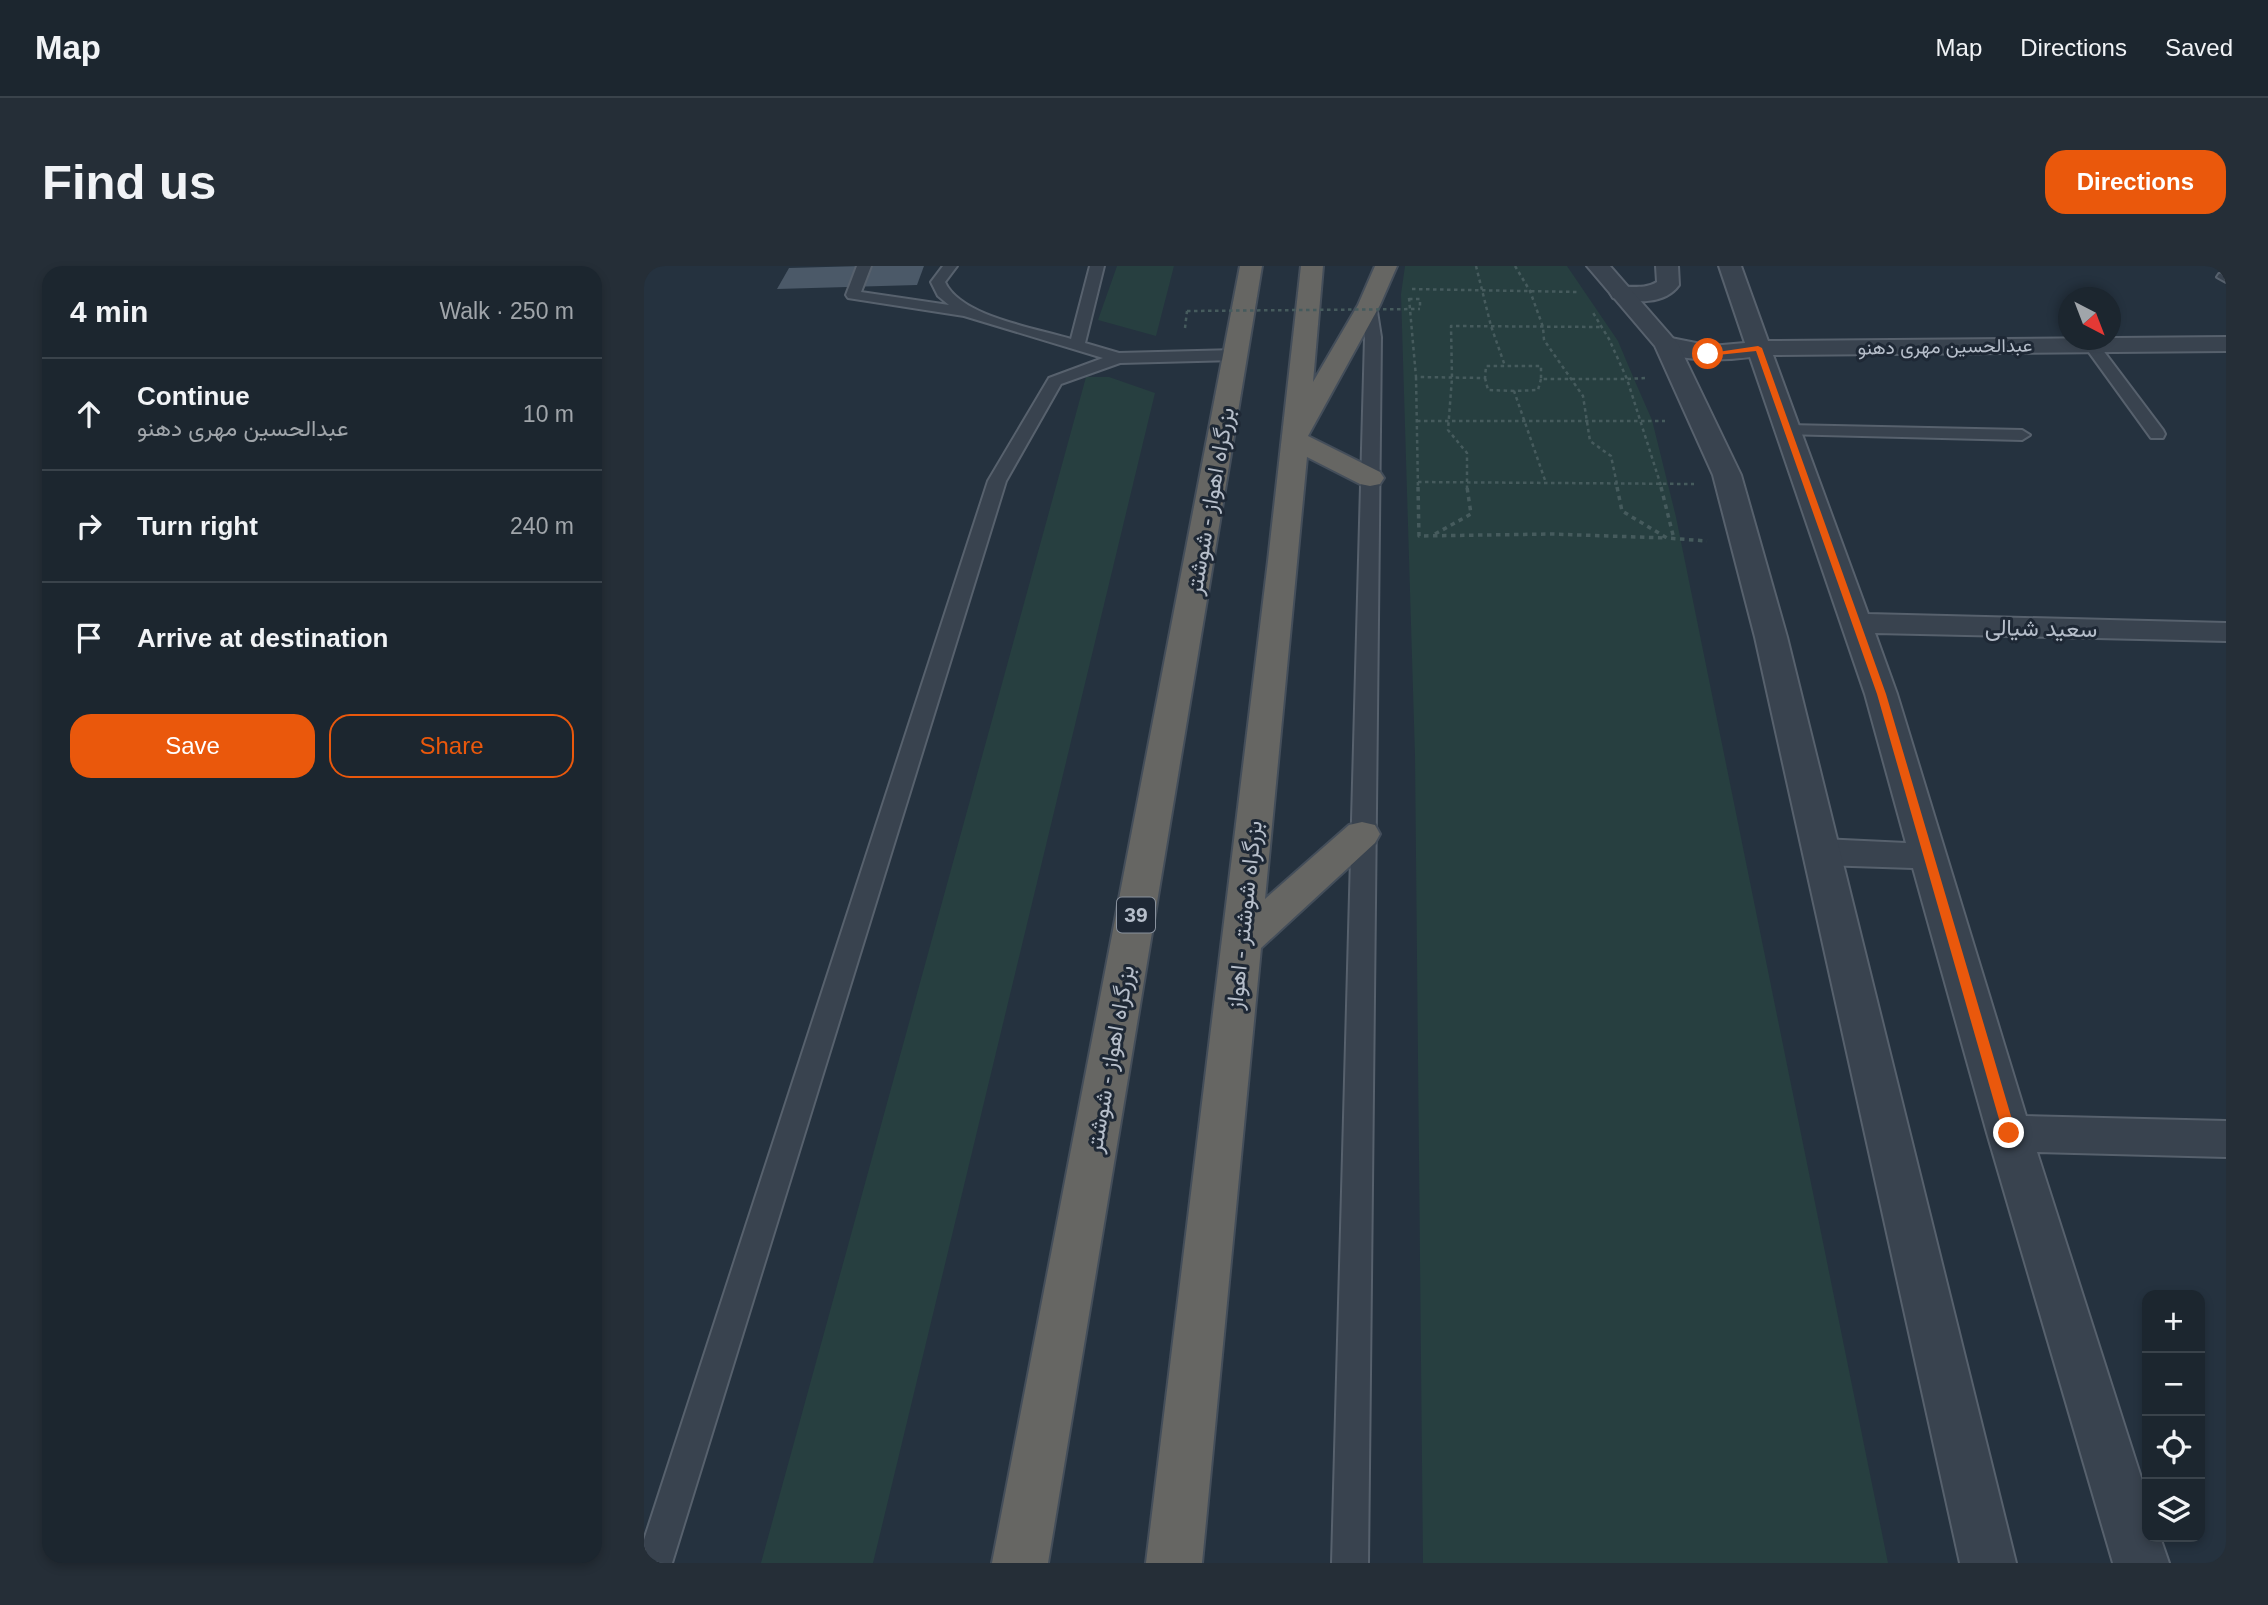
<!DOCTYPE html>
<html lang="en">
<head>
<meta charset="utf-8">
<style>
  :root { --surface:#1c262f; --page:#252e37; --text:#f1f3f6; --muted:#a0a5aa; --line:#3a434b; --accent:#ea580c }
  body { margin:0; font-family:Arial,Vazirmatn,sans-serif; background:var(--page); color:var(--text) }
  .controls { position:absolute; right:21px; bottom:21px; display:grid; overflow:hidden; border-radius:14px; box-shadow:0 4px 10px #0003 }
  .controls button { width:63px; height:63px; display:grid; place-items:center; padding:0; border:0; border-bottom:2px solid var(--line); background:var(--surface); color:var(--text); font:35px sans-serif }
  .compass { position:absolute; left:1414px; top:21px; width:63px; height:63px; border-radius:50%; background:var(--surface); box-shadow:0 4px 10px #0003; rotate:138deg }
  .stop { position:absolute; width:21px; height:21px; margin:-16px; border:5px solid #ea580c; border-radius:50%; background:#fff }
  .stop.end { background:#ea580c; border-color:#fff; box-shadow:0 2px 7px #0008 }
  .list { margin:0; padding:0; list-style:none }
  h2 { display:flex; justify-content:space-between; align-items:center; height:91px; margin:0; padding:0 28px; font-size:30px }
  h2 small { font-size:23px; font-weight:400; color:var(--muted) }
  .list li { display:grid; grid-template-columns:46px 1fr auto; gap:21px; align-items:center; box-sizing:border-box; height:112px; padding:0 28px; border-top:2px solid var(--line) }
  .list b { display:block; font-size:26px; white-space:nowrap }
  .list p { margin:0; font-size:23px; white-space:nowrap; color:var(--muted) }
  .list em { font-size:23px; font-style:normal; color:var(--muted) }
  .actions { display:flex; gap:14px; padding:21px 28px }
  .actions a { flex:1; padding:16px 0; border:2px solid var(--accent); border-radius:21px; text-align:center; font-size:24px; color:var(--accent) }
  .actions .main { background:var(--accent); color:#fff }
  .icon { flex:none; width:38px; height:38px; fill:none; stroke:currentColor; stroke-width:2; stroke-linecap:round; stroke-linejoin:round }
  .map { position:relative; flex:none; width:1582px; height:1297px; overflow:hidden; border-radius:21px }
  header { display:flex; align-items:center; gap:42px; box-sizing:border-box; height:98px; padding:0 35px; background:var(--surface); border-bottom:2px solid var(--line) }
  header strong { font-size:33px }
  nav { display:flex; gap:38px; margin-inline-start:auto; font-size:24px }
  .intro { display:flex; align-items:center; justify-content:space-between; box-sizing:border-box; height:168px; padding:0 42px }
  h1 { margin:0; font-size:49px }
  .button { padding:18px 32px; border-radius:21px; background:var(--accent); color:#fff; font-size:24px; font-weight:700 }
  main { display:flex; gap:42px; padding:0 42px }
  aside { flex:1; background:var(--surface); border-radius:21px; box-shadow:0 4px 10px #0003 }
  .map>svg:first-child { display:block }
  .green { fill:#273f40 }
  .building { fill:#4b5968 }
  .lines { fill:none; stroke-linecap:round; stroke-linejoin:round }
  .service-casing { stroke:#57616d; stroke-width:4 }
  .minor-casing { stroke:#57616d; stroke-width:4 }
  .tertiary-casing { stroke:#57616d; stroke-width:4 }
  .trunk-casing { stroke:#444e5a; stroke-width:4 }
  .path-far1 { stroke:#465b5d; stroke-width:2.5; stroke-dasharray:3.5 3.5; stroke-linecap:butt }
  .path { stroke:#465b5d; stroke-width:3.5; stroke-dasharray:4.5 4.5; stroke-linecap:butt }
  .service { fill:#39434f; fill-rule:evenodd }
  .minor { fill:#39434f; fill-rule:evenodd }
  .tertiary { fill:#39434f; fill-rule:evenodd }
  .trunk { fill:#666663; fill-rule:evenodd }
  .path-bridge { stroke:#465b5d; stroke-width:2.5; stroke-dasharray:3.5 3.5; stroke-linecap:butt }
  .route { fill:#ea580c }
  .labels { text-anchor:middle; stroke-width:6; stroke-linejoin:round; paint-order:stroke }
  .far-street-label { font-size:19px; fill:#b6beca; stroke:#1e2835 }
  .shield { fill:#1e2835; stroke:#88919d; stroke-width:2 }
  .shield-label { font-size:21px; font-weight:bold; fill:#b6beca }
  .street-label { font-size:23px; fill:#b6beca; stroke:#1e2835 }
</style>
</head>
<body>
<header>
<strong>Map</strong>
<nav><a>Map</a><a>Directions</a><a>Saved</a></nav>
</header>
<div class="intro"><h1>Find us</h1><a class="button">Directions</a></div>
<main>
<aside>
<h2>4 min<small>Walk · 250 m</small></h2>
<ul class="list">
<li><svg class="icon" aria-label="ahead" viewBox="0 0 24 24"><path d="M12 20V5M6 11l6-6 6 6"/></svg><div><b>Continue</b><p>عبدالحسین مهری دهنو</p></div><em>10 m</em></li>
<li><svg class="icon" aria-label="right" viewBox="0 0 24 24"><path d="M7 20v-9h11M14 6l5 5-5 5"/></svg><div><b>Turn right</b></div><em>240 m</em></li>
<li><svg class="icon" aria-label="arrive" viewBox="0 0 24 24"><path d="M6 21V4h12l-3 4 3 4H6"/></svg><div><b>Arrive at destination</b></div></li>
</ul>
<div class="actions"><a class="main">Save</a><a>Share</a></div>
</aside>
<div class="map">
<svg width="1582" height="1297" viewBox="0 0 1582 1297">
  <rect width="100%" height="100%" fill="#25323f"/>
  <path class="green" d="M 473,0 L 530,0 L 512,70 L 454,54 Z
    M 761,0 L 923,0 L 974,75 L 990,113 L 1008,154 L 1032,251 L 1244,1297 L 779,1297 L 771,490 L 757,28 Z
    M 442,111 L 465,111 L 511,127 L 229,1297 L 117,1297 Z"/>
  <path class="building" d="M 218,0 L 280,0 L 273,19 L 133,23 L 145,2 Z"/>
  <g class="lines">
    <defs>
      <path id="service" d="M 213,0 L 227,0 L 217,26 L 305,39 L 294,30 L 287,16 L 299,0 L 313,0 L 301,16 C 317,51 392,62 427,73 L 446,0 L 460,0 L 441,77 L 475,87 L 592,84 L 600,89 L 592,94 L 476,97 L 417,118 L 362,215 L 28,1297 L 0,1297 L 0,1274 L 344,215 L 405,112 L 459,92 L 320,50 L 204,32 L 202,29 Z
        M 1582,7 L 1582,16 L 1573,11 L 1575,8 Z
        M 725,35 L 732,39 L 737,71 L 724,1297 L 688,1297 L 721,71 L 718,39 Z
        M 1447,74 L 1452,75 L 1519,164 L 1521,168 L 1519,172 L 1507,172 L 1439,78 Z
        M 1144,159 L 1378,164 L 1386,169 L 1378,174 L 1138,168 L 1136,164 Z"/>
      <path id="minor" d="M 1012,0 L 1034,0 L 1035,19 C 1021,39 990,37 969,32 L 966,27 L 969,22 C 984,18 998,25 1013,16 Z
        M 1075,0 L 1097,0 L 1124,75 L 1582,71 L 1582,85 L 1129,89 L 1224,348 L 1582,357 L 1582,375 L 1231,367 L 1253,428 L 1382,850 L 1582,855 L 1582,891 L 1393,886 L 1503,1230 L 1503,1271 L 1516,1271 L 1525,1297 L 1469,1297 L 1343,867 L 1269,602 L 1178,599 L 1165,595 L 1160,586 L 1165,577 L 1178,573 L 1262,577 L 1221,428 L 1106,91 C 1084,94 1024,98 1010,78 L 1014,73 L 1022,71 L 1067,80 L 1101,77 Z"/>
      <path id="tertiary" d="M 943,0 L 966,0 L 1034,78 L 1097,209 L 1143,371 L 1372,1297 L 1316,1297 L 1111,371 L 1069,209 L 1011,80 Z"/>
      <path id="trunk" d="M 596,0 L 618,0 L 404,1297 L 348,1297 Z
        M 657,0 L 679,0 L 669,116 L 714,39 L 731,0 L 753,0 L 736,39 L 664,170 L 736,206 L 740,212 L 736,218 L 726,220 L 716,218 L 663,191 L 621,633 L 705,559 L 718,556 L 731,559 L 736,568 L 731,577 L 617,682 L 558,1297 L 502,1297 L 624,295 Z"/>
    </defs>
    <use href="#service" class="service-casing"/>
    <use href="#minor" class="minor-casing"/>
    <use href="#tertiary" class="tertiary-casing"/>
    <use href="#trunk" class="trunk-casing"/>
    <path class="path-far1" d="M 832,0 L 847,60 L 861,100
      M 871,0 L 886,25 L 899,61 L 900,74 L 939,130 L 946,175 L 967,190 L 974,223
      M 768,23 L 934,26
      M 765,32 L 772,111 L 841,112 L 842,100 L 897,100 L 897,113 L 983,113 L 965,73 L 948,45
      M 765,33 L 776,33 L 776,43
      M 541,62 L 543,45
      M 772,111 L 774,223
      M 841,112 L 844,124 L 870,125
      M 1001,112 L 983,113 L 1018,223
      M 897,113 L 894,124 L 870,125 L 902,217
      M 773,155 L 1021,155
      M 774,216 L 1050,218
      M 823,223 L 823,187 L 804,164 L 808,112 L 807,60 L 957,61"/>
    <path class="path" d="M 774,221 L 775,270 L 907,268 L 1022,272
      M 973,221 L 978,245 L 1023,272 L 1063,275
      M 1017,221 L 1030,273
      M 791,268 L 827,248 L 823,221"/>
    <use href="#service" class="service"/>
    <use href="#minor" class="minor"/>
    <use href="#tertiary" class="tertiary"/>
    <use href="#trunk" class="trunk"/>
    <path class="path-bridge" d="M 543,45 L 776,43"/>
  </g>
  <path class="route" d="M 1114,80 L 1118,82 L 1242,428 L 1372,867 L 1365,872 L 1359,867 L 1233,428 L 1112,85 L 1064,90 L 1060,88 Z"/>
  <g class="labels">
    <g class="far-street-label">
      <text transform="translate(1301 80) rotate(-1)" y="7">عبدالحسین مهری دهنو</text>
    </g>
    <rect class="shield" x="473" y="631.5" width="38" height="35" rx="5"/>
    <g class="shield-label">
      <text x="492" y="656">39</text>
    </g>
    <g class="street-label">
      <text transform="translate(566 235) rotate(-80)" y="8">بزرگراه اهواز - شوشتر</text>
      <text transform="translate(1397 362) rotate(1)" y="8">سعید شیالی</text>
      <text transform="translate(600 649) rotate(-84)" y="8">بزرگراه شوشتر - اهواز</text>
      <text transform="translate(466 793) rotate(-80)" y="8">بزرگراه اهواز - شوشتر</text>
    </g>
  </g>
</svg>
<div class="controls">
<button>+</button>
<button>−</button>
<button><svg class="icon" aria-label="locate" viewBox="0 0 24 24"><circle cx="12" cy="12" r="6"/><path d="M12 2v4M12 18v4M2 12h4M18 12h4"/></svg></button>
<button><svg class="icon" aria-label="layers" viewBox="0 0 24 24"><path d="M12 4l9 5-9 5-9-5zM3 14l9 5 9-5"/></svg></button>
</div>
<svg class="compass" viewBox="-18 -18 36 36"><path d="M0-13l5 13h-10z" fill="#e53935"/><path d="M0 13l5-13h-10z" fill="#a0a5aa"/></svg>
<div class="stop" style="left:1064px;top:88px"></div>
<div class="stop end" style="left:1365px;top:867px"></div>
</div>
</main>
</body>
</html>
